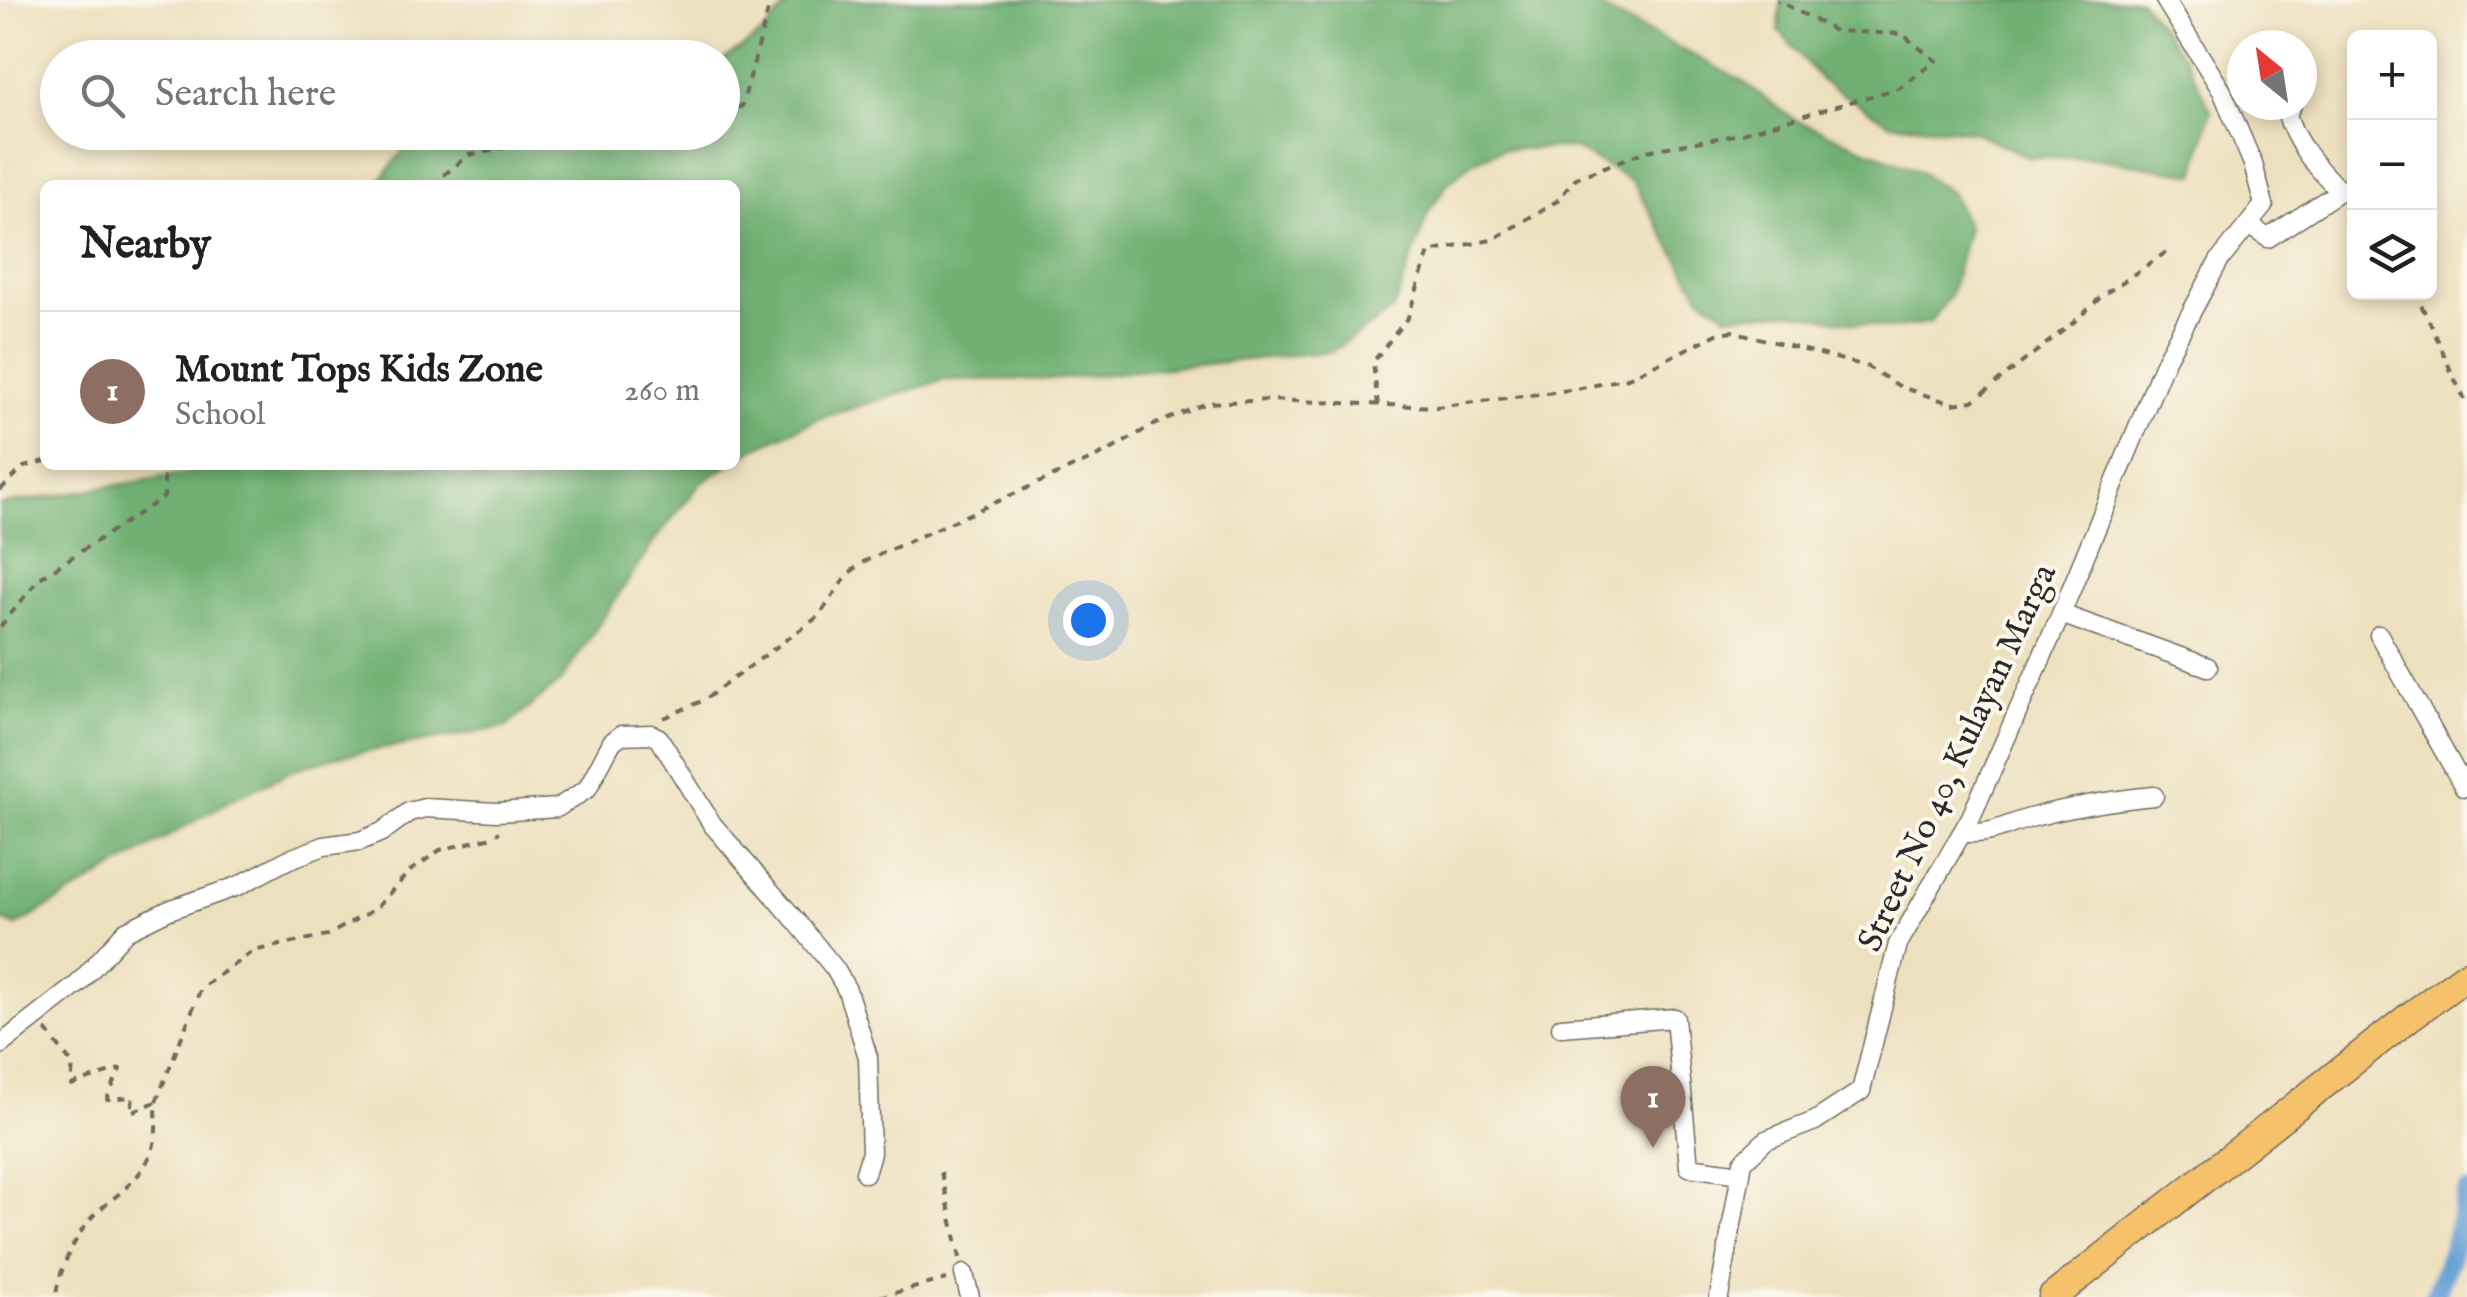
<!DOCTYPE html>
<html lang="en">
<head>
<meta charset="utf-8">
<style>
  :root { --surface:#fff; --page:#f6f6f6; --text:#202124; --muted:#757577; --line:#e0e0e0; --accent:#7c3aed }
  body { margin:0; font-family:"IM FELL English",serif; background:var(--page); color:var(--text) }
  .controls { position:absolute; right:30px; top:30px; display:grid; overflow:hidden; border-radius:15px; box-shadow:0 5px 15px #0003 }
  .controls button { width:90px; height:90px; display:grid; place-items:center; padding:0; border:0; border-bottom:2px solid var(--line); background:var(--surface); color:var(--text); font:50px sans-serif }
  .compass { position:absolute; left:2227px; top:30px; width:90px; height:90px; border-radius:50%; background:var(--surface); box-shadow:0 5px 15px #0003; rotate:330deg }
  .you { position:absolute; left:1088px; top:620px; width:35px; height:35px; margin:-25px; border:8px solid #fff; border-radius:50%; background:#1a73e8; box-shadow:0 0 0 15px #1a73e833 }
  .badge { display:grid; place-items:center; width:65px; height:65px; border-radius:50%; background:var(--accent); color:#fff; font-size:32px; font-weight:700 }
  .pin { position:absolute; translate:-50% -82px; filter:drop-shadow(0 2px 5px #0008) }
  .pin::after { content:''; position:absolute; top:52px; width:35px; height:30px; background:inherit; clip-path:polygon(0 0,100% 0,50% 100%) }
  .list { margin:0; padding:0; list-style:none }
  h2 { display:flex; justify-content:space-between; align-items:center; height:130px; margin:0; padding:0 40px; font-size:42px }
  h2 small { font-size:32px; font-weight:400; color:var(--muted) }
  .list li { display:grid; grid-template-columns:65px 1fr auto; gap:30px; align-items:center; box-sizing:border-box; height:160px; padding:0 40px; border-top:2px solid var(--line) }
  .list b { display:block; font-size:38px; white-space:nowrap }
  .list p { margin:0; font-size:32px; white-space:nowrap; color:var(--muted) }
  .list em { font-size:32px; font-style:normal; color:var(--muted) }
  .icon { flex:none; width:55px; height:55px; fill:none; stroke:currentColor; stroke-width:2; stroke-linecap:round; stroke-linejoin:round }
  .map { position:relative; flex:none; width:2467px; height:1297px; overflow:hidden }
  .search { position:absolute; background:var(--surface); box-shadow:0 5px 15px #0003; left:40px; top:40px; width:700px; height:110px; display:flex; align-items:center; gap:25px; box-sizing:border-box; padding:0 35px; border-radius:55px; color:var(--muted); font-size:38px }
  .panel { position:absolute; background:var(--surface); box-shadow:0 5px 15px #0003; left:40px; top:180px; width:700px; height:290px; border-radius:15px }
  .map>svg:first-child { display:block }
  .forest { fill:#6fb072; stroke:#4d6e4e; stroke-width:2.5 }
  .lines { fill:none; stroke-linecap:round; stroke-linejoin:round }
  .canal { stroke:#67a0d6; stroke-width:20 }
  .minor-casing { stroke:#6f6a5e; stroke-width:21 }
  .primary-casing { stroke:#6f6a5e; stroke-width:31 }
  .path { stroke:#6f6a5e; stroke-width:4; stroke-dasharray:8 8; stroke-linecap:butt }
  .minor { stroke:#fff; stroke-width:18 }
  .primary { stroke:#f5c16b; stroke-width:28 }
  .labels { text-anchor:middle; stroke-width:8; stroke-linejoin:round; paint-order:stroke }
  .street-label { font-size:35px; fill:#2b2b2b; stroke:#fbf7ec }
</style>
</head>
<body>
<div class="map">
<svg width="2467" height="1297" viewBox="0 0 2467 1297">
  <rect width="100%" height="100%" fill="#fbf7ec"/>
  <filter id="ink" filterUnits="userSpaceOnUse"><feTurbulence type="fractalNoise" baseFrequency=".01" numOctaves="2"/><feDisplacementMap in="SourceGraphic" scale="20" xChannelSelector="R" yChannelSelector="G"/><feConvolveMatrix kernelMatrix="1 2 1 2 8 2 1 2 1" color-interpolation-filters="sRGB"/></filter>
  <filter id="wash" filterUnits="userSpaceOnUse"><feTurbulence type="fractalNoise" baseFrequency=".0048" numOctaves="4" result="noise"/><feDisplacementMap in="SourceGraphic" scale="40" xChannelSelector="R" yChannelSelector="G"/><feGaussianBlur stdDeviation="2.25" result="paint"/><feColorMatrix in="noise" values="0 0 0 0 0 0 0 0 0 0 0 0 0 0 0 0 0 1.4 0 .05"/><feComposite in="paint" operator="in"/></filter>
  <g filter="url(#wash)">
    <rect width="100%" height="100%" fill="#ede0be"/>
    <path class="forest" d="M 792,0 L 1585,0 L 1741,80 L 1793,119 L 1919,171 L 1952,194 L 1968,227 L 1950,296 L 1930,322 L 1892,329 L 1792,312 L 1727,315 L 1700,295 L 1632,181 L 1573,148 L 1502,149 L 1472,162 L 1447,184 L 1429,211 L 1393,310 L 1332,351 L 1058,379 L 943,380 L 820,418 L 759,446 L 735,461 L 735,185 L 377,185 L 416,133 L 722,132 L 723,60 L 762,34 Z
      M 1781,0 L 2140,0 L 2185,58 L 2211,110 L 2195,174 L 2094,158 L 2029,157 L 1972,131 L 1890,123 L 1823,82 L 1779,31 Z
      M 235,465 L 729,465 L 701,483 L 657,537 L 561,681 L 506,727 L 334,757 L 298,768 L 232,799 L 16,926 L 0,919 L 0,505 Z"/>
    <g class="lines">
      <path class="canal" d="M 2435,1297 L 2453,1248 L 2467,1193"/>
    </g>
  </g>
  <g filter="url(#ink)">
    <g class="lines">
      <defs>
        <path id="minor" d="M 2302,86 L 2307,76
          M 2248,225 L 2268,238 L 2340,191 C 2318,169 2295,144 2287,114 L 2292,105
          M 2061,614 L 2208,667
          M 2379,635 L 2464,787 L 2467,787
          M 1962,833 C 1997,834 1999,827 2030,818 C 2070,807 2113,800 2154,796
          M 1561,1027 L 1675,1018 L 1689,1167 L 1741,1174
          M 0,1045 L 78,984 L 126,931 L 169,910 L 238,886 L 287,860 L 324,846 L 360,841 L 382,832 L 409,812 L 425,808 L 497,812 L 557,808 L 587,789 L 612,742 L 621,735 L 651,734 L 659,738 L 712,824 L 797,922 L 835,969 L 847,990 L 868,1057 L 871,1153 L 865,1173
          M 964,1274 L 970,1297
          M 1719,1297 L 1743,1162 L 1766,1140 L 1815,1121 L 1861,1091 L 1898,944 L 1971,817 L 2061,614 L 2165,361 L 2219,261 L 2264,205 L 2253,164 L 2222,91 L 2165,0"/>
        <path id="primary" d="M 2053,1297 L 2408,1018 L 2467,975"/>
      </defs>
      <use href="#minor" class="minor-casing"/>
      <use href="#primary" class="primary-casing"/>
      <path class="path" d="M 722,113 L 742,106 L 771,0
        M 431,185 L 469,155 L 555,137 L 615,132
        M 2413,292 C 2436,327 2446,367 2467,403
        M 1378,406 L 1373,362 L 1408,317 L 1429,252 L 1492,240 L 1557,201 L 1576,178 L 1646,151 L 1735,135 L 1899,88 L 1936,61 L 1902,34 L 1835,31 L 1777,0
        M 0,490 L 24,467 L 45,461
        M 0,627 L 40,578 L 164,497 L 164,465
        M 664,718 L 704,700 L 819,616 L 848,574 L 863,562 L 1109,451 L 1151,426 L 1207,403 L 1271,400 L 1436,407 L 1577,389 L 1628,378 L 1717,334 L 1732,331 L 1866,366 L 1901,387 L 1953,404 L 1973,401 L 2074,322 L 2103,295 L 2168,251
        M 46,1030 L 73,1065 L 71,1085 L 120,1069 L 107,1099 L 133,1097 L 131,1112 L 156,1102 C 156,1120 158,1139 150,1156 C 138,1182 116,1195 96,1213 C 78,1230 57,1273 56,1297
        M 156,1102 L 201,988 L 253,951 L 328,935 L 375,909 L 410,871 L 440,850 L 488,838 L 500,832
        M 941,1172 L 960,1258
        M 879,1297 L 947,1279"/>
      <use href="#minor" class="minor"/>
      <use href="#primary" class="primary"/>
    </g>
  </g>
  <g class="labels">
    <g class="street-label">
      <text transform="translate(1956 757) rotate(-65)" y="12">Street No 40, Kulayan Marga</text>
    </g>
  </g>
</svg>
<div class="controls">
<button>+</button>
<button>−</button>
<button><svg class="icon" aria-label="layers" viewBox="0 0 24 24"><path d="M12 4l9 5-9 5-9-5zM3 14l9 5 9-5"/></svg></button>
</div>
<svg class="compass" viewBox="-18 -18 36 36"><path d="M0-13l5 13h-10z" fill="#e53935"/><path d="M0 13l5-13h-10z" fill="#757577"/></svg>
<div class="you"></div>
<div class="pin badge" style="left:1653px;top:1148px;background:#8d6e63">1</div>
<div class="search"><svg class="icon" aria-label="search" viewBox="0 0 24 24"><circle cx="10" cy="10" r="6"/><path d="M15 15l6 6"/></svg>Search here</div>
<section class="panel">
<h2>Nearby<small></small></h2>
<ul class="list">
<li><span class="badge" style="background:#8d6e63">1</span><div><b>Mount Tops Kids Zone</b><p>School</p></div><em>260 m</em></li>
</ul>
</section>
</div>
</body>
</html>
